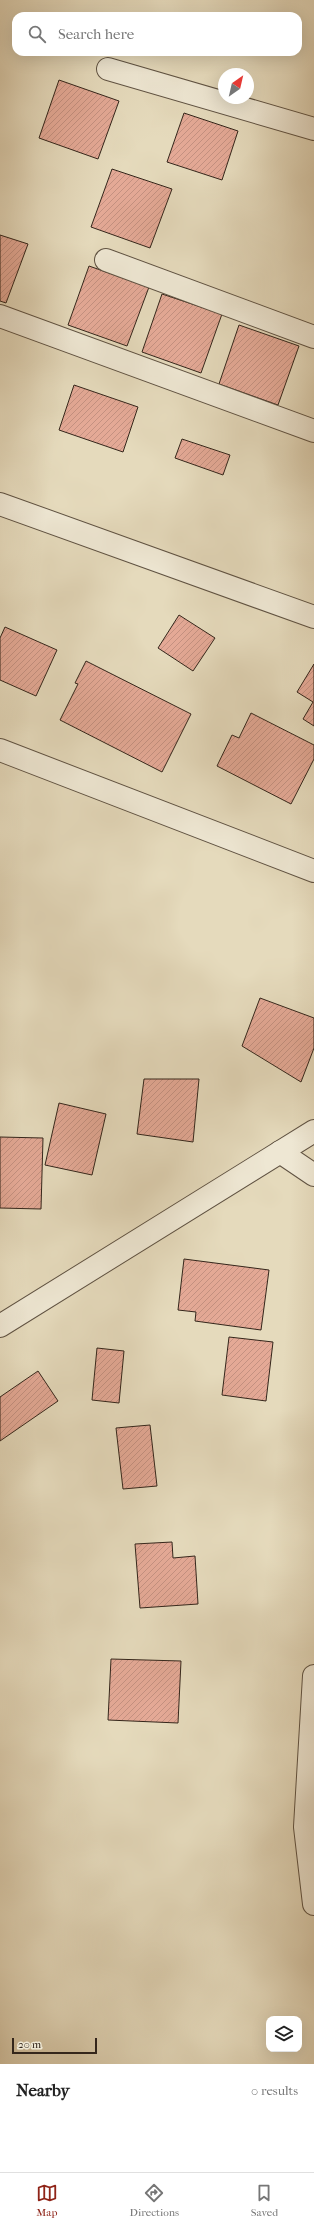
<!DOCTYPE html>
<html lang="en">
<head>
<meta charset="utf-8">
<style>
  :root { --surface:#fff; --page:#f2f2f2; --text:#222; --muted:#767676; --line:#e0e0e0; --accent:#8f2418 }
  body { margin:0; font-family:"IM FELL French Canon",serif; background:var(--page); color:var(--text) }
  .controls { position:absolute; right:12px; bottom:12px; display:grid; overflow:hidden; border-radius:8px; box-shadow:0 4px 16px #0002 }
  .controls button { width:36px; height:36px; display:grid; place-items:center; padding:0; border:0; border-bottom:1px solid var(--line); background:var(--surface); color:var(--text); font:20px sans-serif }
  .compass { position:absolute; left:218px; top:68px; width:36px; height:36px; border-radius:50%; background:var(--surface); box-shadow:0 4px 16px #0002; rotate:34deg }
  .scale { position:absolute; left:12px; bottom:10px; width:85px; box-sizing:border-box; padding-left:4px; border:2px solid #34261b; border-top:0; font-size:11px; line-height:14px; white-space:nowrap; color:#34261b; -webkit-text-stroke:3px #eee7d3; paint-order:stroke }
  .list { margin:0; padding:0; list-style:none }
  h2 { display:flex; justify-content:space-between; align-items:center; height:52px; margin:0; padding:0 16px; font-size:17px }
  h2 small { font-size:13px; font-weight:400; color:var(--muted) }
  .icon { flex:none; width:22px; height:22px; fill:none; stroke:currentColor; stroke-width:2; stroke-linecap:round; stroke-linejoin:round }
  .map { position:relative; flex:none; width:314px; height:2064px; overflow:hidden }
  .search { position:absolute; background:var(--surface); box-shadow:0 4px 16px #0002; left:12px; right:12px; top:12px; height:44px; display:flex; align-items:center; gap:10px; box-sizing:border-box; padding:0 14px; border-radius:12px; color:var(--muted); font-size:15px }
  .sheet { height:108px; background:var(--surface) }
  nav { display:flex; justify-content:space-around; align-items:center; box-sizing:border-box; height:56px; border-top:1px solid var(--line); background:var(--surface); font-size:11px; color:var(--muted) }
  nav a { display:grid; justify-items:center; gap:2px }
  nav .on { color:var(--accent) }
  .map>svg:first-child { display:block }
  .building { fill:url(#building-hatch); stroke:#34261b }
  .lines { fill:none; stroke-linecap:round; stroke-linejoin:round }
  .minor-casing { stroke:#605343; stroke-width:24 }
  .tertiary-casing { stroke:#605343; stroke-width:24 }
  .minor { stroke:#eee7d3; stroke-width:22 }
  .tertiary { stroke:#eee7d3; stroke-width:22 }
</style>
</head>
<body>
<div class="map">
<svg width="314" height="2064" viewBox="0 0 314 2064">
  <defs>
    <pattern id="building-hatch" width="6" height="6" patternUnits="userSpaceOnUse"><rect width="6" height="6" fill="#e4a996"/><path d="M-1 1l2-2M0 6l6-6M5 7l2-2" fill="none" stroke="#c49181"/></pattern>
  </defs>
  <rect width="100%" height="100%" fill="#e5dabc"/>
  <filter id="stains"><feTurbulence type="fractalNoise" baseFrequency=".005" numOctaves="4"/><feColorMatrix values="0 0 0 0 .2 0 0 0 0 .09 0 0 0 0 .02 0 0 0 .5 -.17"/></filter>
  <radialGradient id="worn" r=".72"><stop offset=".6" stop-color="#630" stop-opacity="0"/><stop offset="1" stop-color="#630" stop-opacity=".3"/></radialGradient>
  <path class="building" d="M 59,80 L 119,101 L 98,159 L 39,138 Z
    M 184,113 L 238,131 L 222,180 L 167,162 Z
    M 112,169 L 172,189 L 150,248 L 91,227 Z
    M 0,235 L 28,244 L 6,303 L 0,301 Z
    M 89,266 L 149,287 L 127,346 L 68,325 Z
    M 162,294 L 222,314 L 201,373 L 142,352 Z
    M 239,325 L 299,346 L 278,405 L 219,384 Z
    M 74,385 L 138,407 L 123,452 L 59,430 Z
    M 182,439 L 230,455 L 223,475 L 175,458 Z
    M 179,615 L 215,638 L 193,671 L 158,648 Z
    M 5,627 L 57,650 L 36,696 L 0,680 L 0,638 Z
    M 86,661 L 191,714 L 162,772 L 60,720 L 78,684 L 75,683 Z
    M 314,664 L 314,726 L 303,719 L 313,702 L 297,692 Z
    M 251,713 L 314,745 L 314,759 L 291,804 L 217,766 L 232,735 L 239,738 Z
    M 260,998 L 314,1018 L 314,1048 L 301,1082 L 242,1046 Z
    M 144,1079 L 199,1079 L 193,1142 L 137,1134 Z
    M 59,1103 L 106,1114 L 92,1175 L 45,1165 Z
    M 0,1137 L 43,1138 L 41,1209 L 0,1208 Z
    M 184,1259 L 269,1270 L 261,1330 L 195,1321 L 196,1312 L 178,1310 Z
    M 229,1337 L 273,1342 L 266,1401 L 222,1395 Z
    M 97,1348 L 124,1351 L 119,1403 L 92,1400 Z
    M 38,1371 L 58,1401 L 0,1441 L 0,1397 Z
    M 150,1425 L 157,1486 L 123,1489 L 116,1428 Z
    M 172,1542 L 173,1558 L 195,1556 L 198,1604 L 140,1608 L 135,1544 Z
    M 111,1659 L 181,1661 L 178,1723 L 108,1720 Z"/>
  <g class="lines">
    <defs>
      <path id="minor" d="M 108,69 L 314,129
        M 106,260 L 314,337
        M 0,316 L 314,431
        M 0,504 L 314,617
        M 0,750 L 314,871
        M 280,1152 L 314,1175
        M 314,1676 L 305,1827 L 314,1904"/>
      <path id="tertiary" d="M 0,1326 L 314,1131"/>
    </defs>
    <use href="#minor" class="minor-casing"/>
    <use href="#tertiary" class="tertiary-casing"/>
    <use href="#minor" class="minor"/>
    <use href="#tertiary" class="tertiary"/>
  </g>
  <rect width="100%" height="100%" filter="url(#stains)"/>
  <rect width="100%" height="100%" fill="url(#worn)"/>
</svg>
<div class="controls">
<button><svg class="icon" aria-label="layers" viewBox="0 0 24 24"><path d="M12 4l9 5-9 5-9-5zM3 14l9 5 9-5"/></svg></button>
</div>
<svg class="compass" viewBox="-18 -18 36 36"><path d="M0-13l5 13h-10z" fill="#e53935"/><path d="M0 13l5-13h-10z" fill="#767676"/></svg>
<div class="scale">20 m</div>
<div class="search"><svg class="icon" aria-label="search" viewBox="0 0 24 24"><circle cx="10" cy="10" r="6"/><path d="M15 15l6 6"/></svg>Search here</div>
</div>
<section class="sheet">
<h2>Nearby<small>0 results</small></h2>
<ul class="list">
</ul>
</section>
<nav>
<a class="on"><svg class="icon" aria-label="map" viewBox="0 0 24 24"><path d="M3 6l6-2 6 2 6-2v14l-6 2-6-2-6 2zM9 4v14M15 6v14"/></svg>Map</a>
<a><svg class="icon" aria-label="directions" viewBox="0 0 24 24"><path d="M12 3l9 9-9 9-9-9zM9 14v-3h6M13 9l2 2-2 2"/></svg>Directions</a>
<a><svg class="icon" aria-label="saved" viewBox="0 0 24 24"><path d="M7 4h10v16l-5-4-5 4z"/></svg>Saved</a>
</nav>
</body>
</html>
